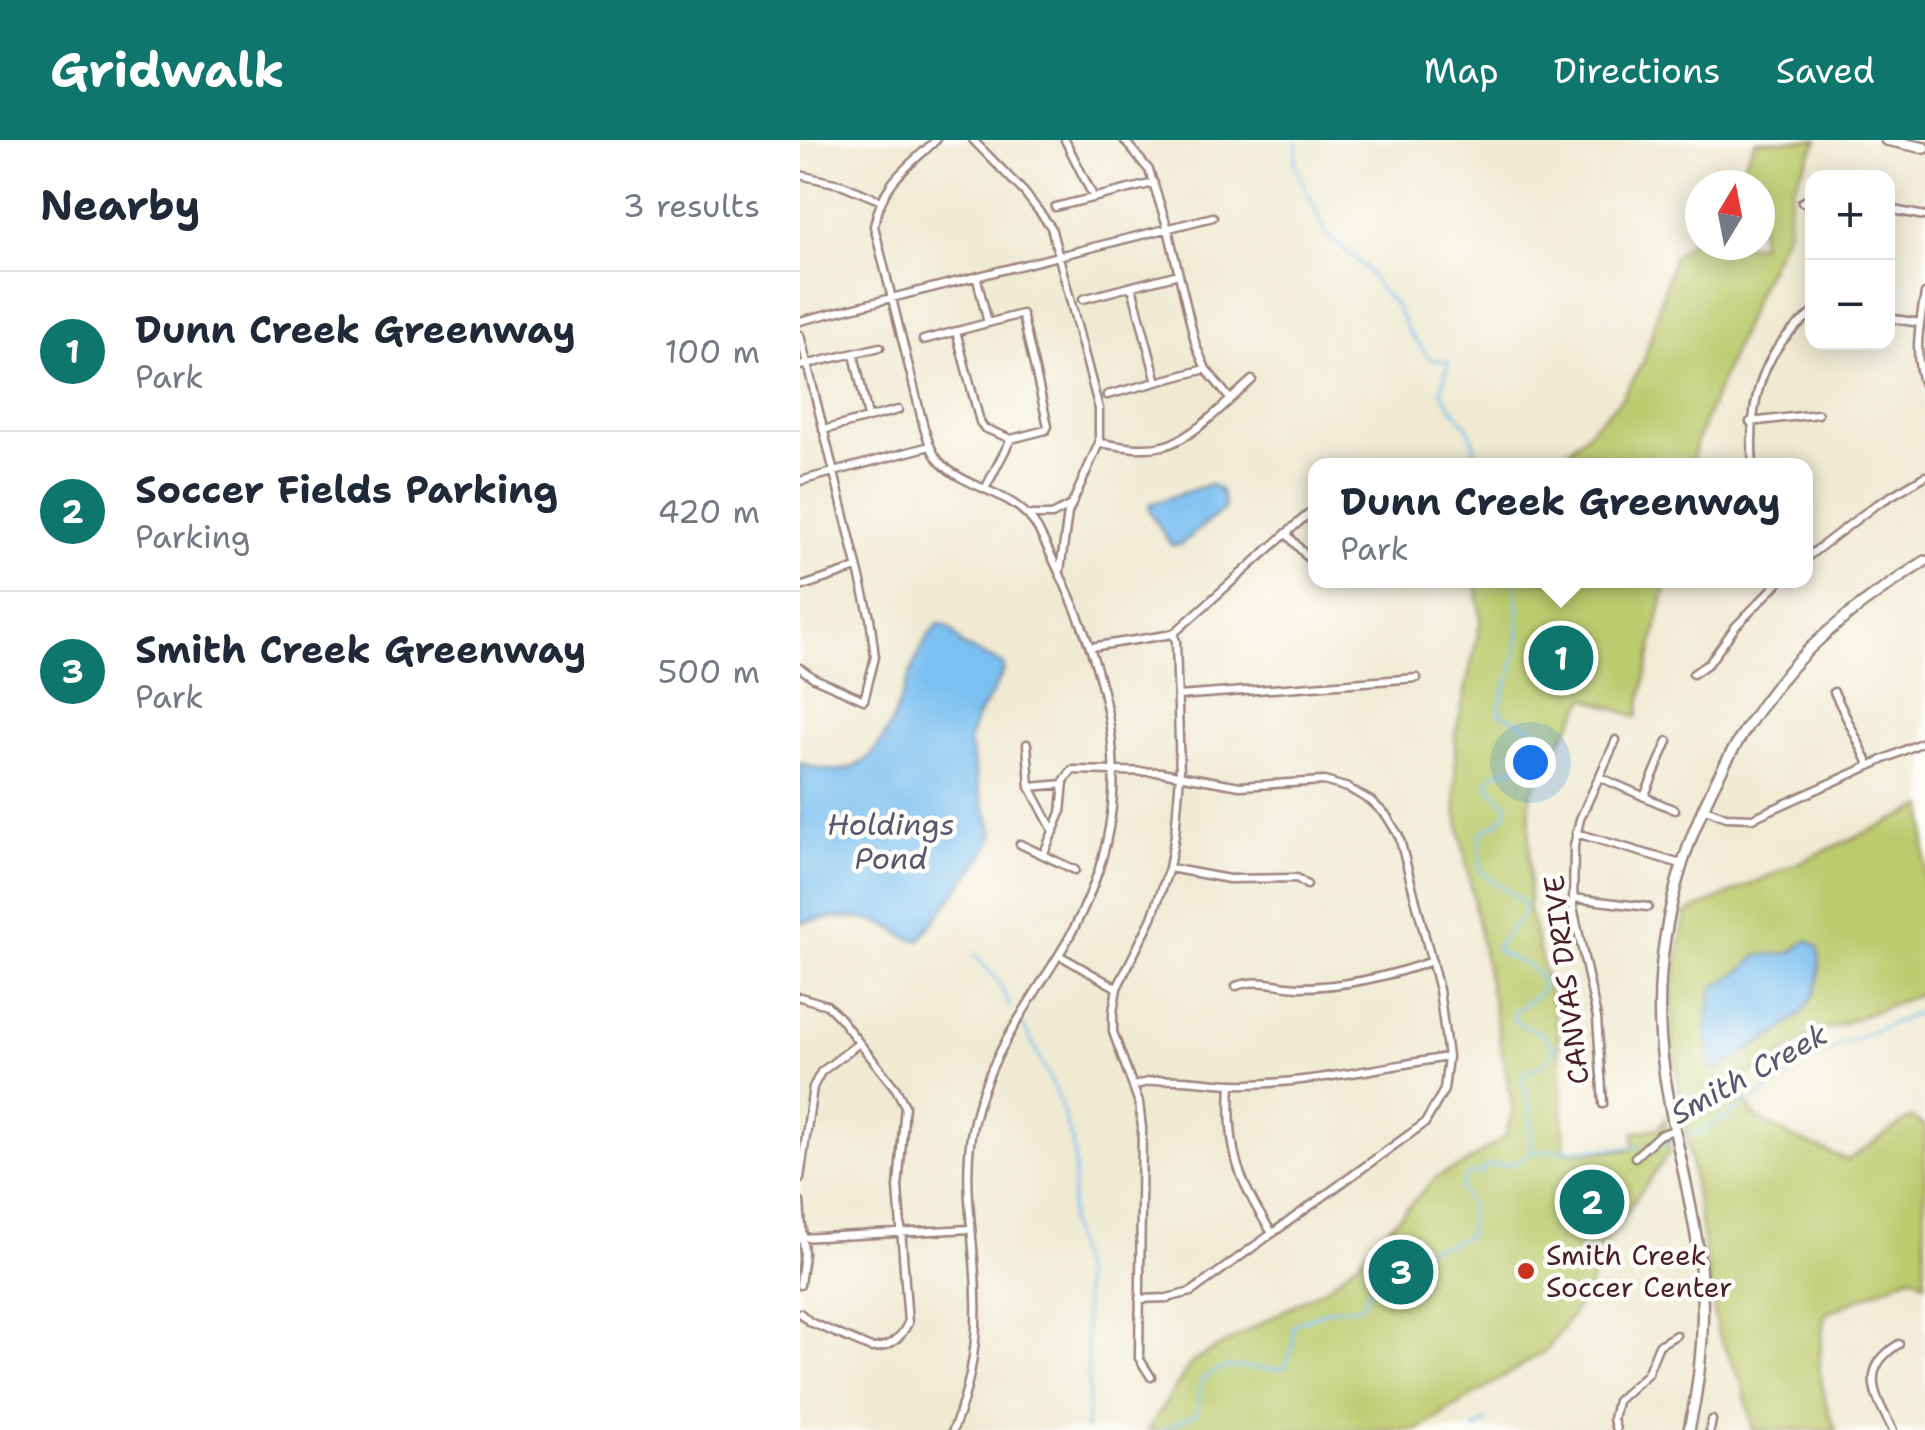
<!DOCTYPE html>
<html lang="en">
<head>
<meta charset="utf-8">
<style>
  :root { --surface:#fff; --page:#f6f6f7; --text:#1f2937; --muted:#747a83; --line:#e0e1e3; --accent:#0f766e }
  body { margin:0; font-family:"Shantell Sans",sans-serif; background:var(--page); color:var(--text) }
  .controls { position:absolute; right:30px; top:30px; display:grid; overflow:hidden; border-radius:20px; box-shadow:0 5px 25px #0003 }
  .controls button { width:90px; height:90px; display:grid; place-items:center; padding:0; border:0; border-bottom:2px solid var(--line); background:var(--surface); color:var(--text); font:50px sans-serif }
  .compass { position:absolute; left:885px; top:30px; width:90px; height:90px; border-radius:50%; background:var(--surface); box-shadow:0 5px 25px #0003; rotate:10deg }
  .you { position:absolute; left:730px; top:622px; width:35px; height:35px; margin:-25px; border:8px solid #fff; border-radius:50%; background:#1a73e8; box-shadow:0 0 0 15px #1a73e833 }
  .badge { display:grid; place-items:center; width:65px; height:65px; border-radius:50%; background:var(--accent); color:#fff; font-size:32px; font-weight:700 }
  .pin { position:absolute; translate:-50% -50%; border:5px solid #fff; box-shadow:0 2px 10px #0006 }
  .popup { position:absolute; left:508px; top:318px; width:505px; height:130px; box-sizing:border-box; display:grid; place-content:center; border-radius:20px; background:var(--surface); filter:drop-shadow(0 2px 8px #0005); font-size:32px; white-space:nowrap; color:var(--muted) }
  .popup b { font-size:38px; color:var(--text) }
  .popup::after { content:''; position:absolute; left:50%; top:100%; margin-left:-20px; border:20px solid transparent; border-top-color:var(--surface) }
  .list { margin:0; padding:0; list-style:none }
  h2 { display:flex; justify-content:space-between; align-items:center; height:130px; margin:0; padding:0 40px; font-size:42px }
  h2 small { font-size:32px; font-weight:400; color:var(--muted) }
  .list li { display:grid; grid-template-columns:65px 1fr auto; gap:30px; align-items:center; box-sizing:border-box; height:160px; padding:0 40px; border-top:2px solid var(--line) }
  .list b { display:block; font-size:38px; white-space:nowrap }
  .list p { margin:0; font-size:32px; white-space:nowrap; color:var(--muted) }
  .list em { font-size:32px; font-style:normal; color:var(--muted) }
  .map { position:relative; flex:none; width:1125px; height:1290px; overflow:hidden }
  header { display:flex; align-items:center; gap:60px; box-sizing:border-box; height:140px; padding:0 50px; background:var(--accent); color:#fff }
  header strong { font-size:48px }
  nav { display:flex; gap:55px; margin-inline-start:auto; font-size:35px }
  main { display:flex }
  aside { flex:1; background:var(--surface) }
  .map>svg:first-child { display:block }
  .green { fill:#bbcb6d; stroke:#82754c; stroke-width:2.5 }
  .water { fill:#7ac0f1; stroke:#62708e; stroke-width:2.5 }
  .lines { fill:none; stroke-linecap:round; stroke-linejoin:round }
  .stream { stroke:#7ac0f1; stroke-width:2.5 }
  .street-casing { stroke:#9c847e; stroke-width:11 }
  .secondary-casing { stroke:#9c847e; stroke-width:14 }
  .street { stroke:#fff; stroke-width:6 }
  .secondary { stroke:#fff; stroke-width:9 }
  .poi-dot { fill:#c8321e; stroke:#fdfcf7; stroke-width:4 }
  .labels { text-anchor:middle; stroke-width:9; stroke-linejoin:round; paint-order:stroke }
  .street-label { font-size:28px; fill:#4a1f2b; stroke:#fdfcf7 }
  .poi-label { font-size:28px; fill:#4a1f2b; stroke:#fdfcf7; text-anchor:start }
  .water-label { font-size:30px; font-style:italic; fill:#5b5770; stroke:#fdfcf7 }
</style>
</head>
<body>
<header>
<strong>Gridwalk</strong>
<nav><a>Map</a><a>Directions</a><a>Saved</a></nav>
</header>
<main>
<aside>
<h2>Nearby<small>3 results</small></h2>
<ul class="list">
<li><span class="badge">1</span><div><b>Dunn Creek Greenway</b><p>Park</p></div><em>100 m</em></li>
<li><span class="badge">2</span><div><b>Soccer Fields Parking</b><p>Parking</p></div><em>420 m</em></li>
<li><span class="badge">3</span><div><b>Smith Creek Greenway</b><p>Park</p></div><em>500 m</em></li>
</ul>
</aside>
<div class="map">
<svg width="1125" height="1290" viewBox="0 0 1125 1290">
  <rect width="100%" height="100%" fill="#fdfcf7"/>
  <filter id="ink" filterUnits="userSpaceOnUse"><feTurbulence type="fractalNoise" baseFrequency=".01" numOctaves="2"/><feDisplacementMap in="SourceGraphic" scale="20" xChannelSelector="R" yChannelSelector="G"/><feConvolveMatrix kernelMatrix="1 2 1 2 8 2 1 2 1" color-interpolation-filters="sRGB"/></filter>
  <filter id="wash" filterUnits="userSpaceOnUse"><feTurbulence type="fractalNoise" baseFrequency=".0048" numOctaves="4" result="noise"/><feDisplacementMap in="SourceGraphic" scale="40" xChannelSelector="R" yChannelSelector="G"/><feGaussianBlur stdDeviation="2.25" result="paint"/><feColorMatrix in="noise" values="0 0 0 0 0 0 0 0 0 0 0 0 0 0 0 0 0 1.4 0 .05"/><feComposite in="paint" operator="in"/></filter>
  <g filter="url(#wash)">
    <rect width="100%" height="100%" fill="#efead1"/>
    <path class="green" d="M 1018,0 L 993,47 L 988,72 L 989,86 L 958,150 L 897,300 L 892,325 L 754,325 L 820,260 L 844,221 L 873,117 L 900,94 L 900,105 L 960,105 L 960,45 L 934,45 L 955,1 Z
      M 676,441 L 867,441 L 837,577 L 786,558 L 730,654 L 729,769 L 758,888 L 765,1012 L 831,1010 L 834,1004 L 834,992 L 859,988 L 865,979 L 870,1012 L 800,1108 L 789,1150 L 748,1209 L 618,1290 L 348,1290 L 392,1222 L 528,1146 L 558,1121 L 636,1037 L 663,1025 L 705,997 L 713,969 L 656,669 L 655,596 L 681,480 Z
      M 1125,666 L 1125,852 L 1010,896 L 935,945 L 955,976 L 993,998 L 1048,1020 L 1111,977 L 1125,986 L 1125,1143 L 1112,1135 L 1025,1174 C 1017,1224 1016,1242 1036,1290 L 953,1290 L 943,1246 L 917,1192 L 873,907 L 872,851 L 886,773 Z"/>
    <path class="water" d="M 410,344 L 421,351 L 425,368 L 380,405 L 371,405 L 349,370 L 350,364 Z
      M 138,484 L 149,487 L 163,506 L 203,524 L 204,530 L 193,552 L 175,580 L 169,602 L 180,654 L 194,693 L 188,709 L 120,800 C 106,800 103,794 91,788 C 63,773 29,777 0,783 L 0,623 C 101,663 91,534 138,484 Z
      M 1008,800 L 1018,807 C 1032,877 968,895 919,930 L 912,929 L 906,890 L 913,848 L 944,829 L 957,816 L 990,813 Z"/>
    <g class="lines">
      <path class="stream" d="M 497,0 L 495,25 L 527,95 L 565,127 L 579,149 L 596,166 L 607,190 L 630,219 L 649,222 L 641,250 C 655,279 672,279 675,314 L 690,326
        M 716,440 C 717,464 721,490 717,513 C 713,534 701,552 699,573 L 735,589 L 723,599 L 720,626 L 695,633 L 689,641 L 690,648 L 708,666 C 705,680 694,686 681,692 L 680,731 L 720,760 L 725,767 L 722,776 L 696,806 L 698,812 L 732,828 L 743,843 L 741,852 L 712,873 L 714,881 L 740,893 L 756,908 L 745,923 L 724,933 L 721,938 L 732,974 L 730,1010
        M 174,814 L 198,841 L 210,867
        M 223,885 L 257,953 L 272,1001 L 275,1026 L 269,1083 L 282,1135 L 289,1248 L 286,1290
        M 849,1006 C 918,998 967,943 1025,913 C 1055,897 1094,884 1125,870
        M 363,1290 L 397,1273 L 401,1241 C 430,1215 451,1234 485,1228 L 493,1208 L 493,1187 L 497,1183 L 531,1169 L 560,1167 L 570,1149 L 576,1124 L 609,1110 L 647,1105 L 668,1095 L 670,1066 L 660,1047 L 666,1036 L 674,1032 L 681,1034 L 687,1025 C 703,1026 720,1025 730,1012 L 841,1007
        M 674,1290 L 689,1280"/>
    </g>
  </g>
  <g filter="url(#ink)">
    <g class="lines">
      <defs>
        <path id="street" d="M 136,0 C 105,30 83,41 74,86 L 124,288 C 128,300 132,314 141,323 C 169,351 215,350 238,389 C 313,537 352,661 260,813 C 224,872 182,926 171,996 C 163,1050 175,1102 176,1156 C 178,1201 170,1248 153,1290
          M 173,0 L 224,52 L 251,87 L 299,269 L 299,303 L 268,373 L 260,431
          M 265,0 L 294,58
          M 324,0 L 349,30 L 368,89 L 396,206 L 406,229 L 430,259
          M 0,35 L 43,45 L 79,60
          M 1002,62 L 1012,58
          M 255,67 L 354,43
          M 1088,69 L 1125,76
          M 177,139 L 188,183
          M 332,147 L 357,242
          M 1125,154 C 1119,186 1113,216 1125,248
          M 283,159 L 379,134
          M 1088,178 L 1120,183
          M 0,181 L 413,77
          M 156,191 L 180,282 L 184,288 L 211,299
          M 0,195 L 70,478 L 75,517 L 64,560 L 14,538 L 0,528
          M 123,200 L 222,174 L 248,286 L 246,290 L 211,299 L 185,349
          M 54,214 L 68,277
          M 0,226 L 80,207
          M 307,255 L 406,229
          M 950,282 L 1018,274
          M 23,290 L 98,270
          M 299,303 C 320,306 342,311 363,306 C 392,300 429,260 452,240
          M 953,326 C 948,267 960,209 1012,174
          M 0,341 L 130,306
          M 231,375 L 252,375 L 271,365
          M 486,393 L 516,427
          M 1006,418 L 1074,366 L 1125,336
          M 0,447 L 57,428
          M 291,507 L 373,494 L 516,367
          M 893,534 L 909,523 L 936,486 L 981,440
          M 1034,552 L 1069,624
          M 378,556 L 617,538
          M 227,604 L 230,647 L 254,692
          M 799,637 L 875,670
          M 230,647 L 264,644
          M 844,657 L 868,601
          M 903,668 L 926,677 L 953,678 L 1125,601
          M 776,693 L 881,724
          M 220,704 L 275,730
          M 243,715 L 261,673 L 264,641 L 272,630 L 361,632 L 440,646 L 524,641 L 548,648 L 571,661 L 586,675 L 599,696 L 639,850 L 648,917 L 644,950 L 625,983 L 391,1152 L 367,1158 L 339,1159
          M 369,728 L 429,739 L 497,738 L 507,745
          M 773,758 L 848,767
          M 259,815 L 317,848
          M 436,846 C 458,838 476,846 499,847 C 544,847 590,836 632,821
          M 0,857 L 27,865 L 38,876 L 96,949 L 105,966 L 98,1047 L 108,1183 C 100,1200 89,1208 71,1208 L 10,1182 L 0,1173
          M 431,944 C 427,1008 437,1040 472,1093
          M 334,946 C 371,932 410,946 449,944 C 515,942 583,927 648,917
          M 803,964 L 797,878 L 773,767 L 774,706 L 780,679 L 816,600
          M 835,1017 L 859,995 L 874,990
          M 0,1038 L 13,947 L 21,932 L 59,903
          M 0,1062 L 4,1114 L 0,1145
          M 0,1098 L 170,1089
          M 351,1237 L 339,1218 L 342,988 L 339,963 L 313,892 L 313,872 L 317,848 L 352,778 L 369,728 L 375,695 L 380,635 L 376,501 L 373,494
          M 816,1290 L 813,1279 L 817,1261 L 847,1234 L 859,1205 L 876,1195
          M 910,1290 L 912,1280
          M 1093,1290 C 1075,1256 1058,1229 1099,1204"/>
        <path id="secondary" d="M 1086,0 L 1125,8
          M 889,1290 C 903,1228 907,1165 897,1102 C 888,1044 872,988 864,930 C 844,791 894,650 980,541 C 1019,492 1073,455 1125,421"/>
      </defs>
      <use href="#street" class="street-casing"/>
      <use href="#secondary" class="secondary-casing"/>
      <use href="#street" class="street"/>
      <use href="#secondary" class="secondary"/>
    </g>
  </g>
  <circle class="poi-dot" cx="726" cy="1131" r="10"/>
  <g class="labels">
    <g class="street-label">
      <text transform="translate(766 840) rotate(-97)" y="10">CANVAS DRIVE</text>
    </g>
    <g class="poi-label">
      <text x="746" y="1125">Smith Creek<tspan x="746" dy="32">Soccer Center</tspan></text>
    </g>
    <g class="water-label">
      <text x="91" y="695">Holdings<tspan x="91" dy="34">Pond</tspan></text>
      <text transform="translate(949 934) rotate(-29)" y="10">Smith Creek</text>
    </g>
  </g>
</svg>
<div class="controls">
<button>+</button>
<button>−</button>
</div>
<svg class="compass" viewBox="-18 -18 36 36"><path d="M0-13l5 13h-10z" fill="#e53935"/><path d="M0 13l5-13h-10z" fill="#747a83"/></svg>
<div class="you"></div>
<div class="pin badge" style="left:761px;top:518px">1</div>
<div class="popup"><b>Dunn Creek Greenway</b>Park</div>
<div class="pin badge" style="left:792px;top:1062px">2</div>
<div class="pin badge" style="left:601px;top:1132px">3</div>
</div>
</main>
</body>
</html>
